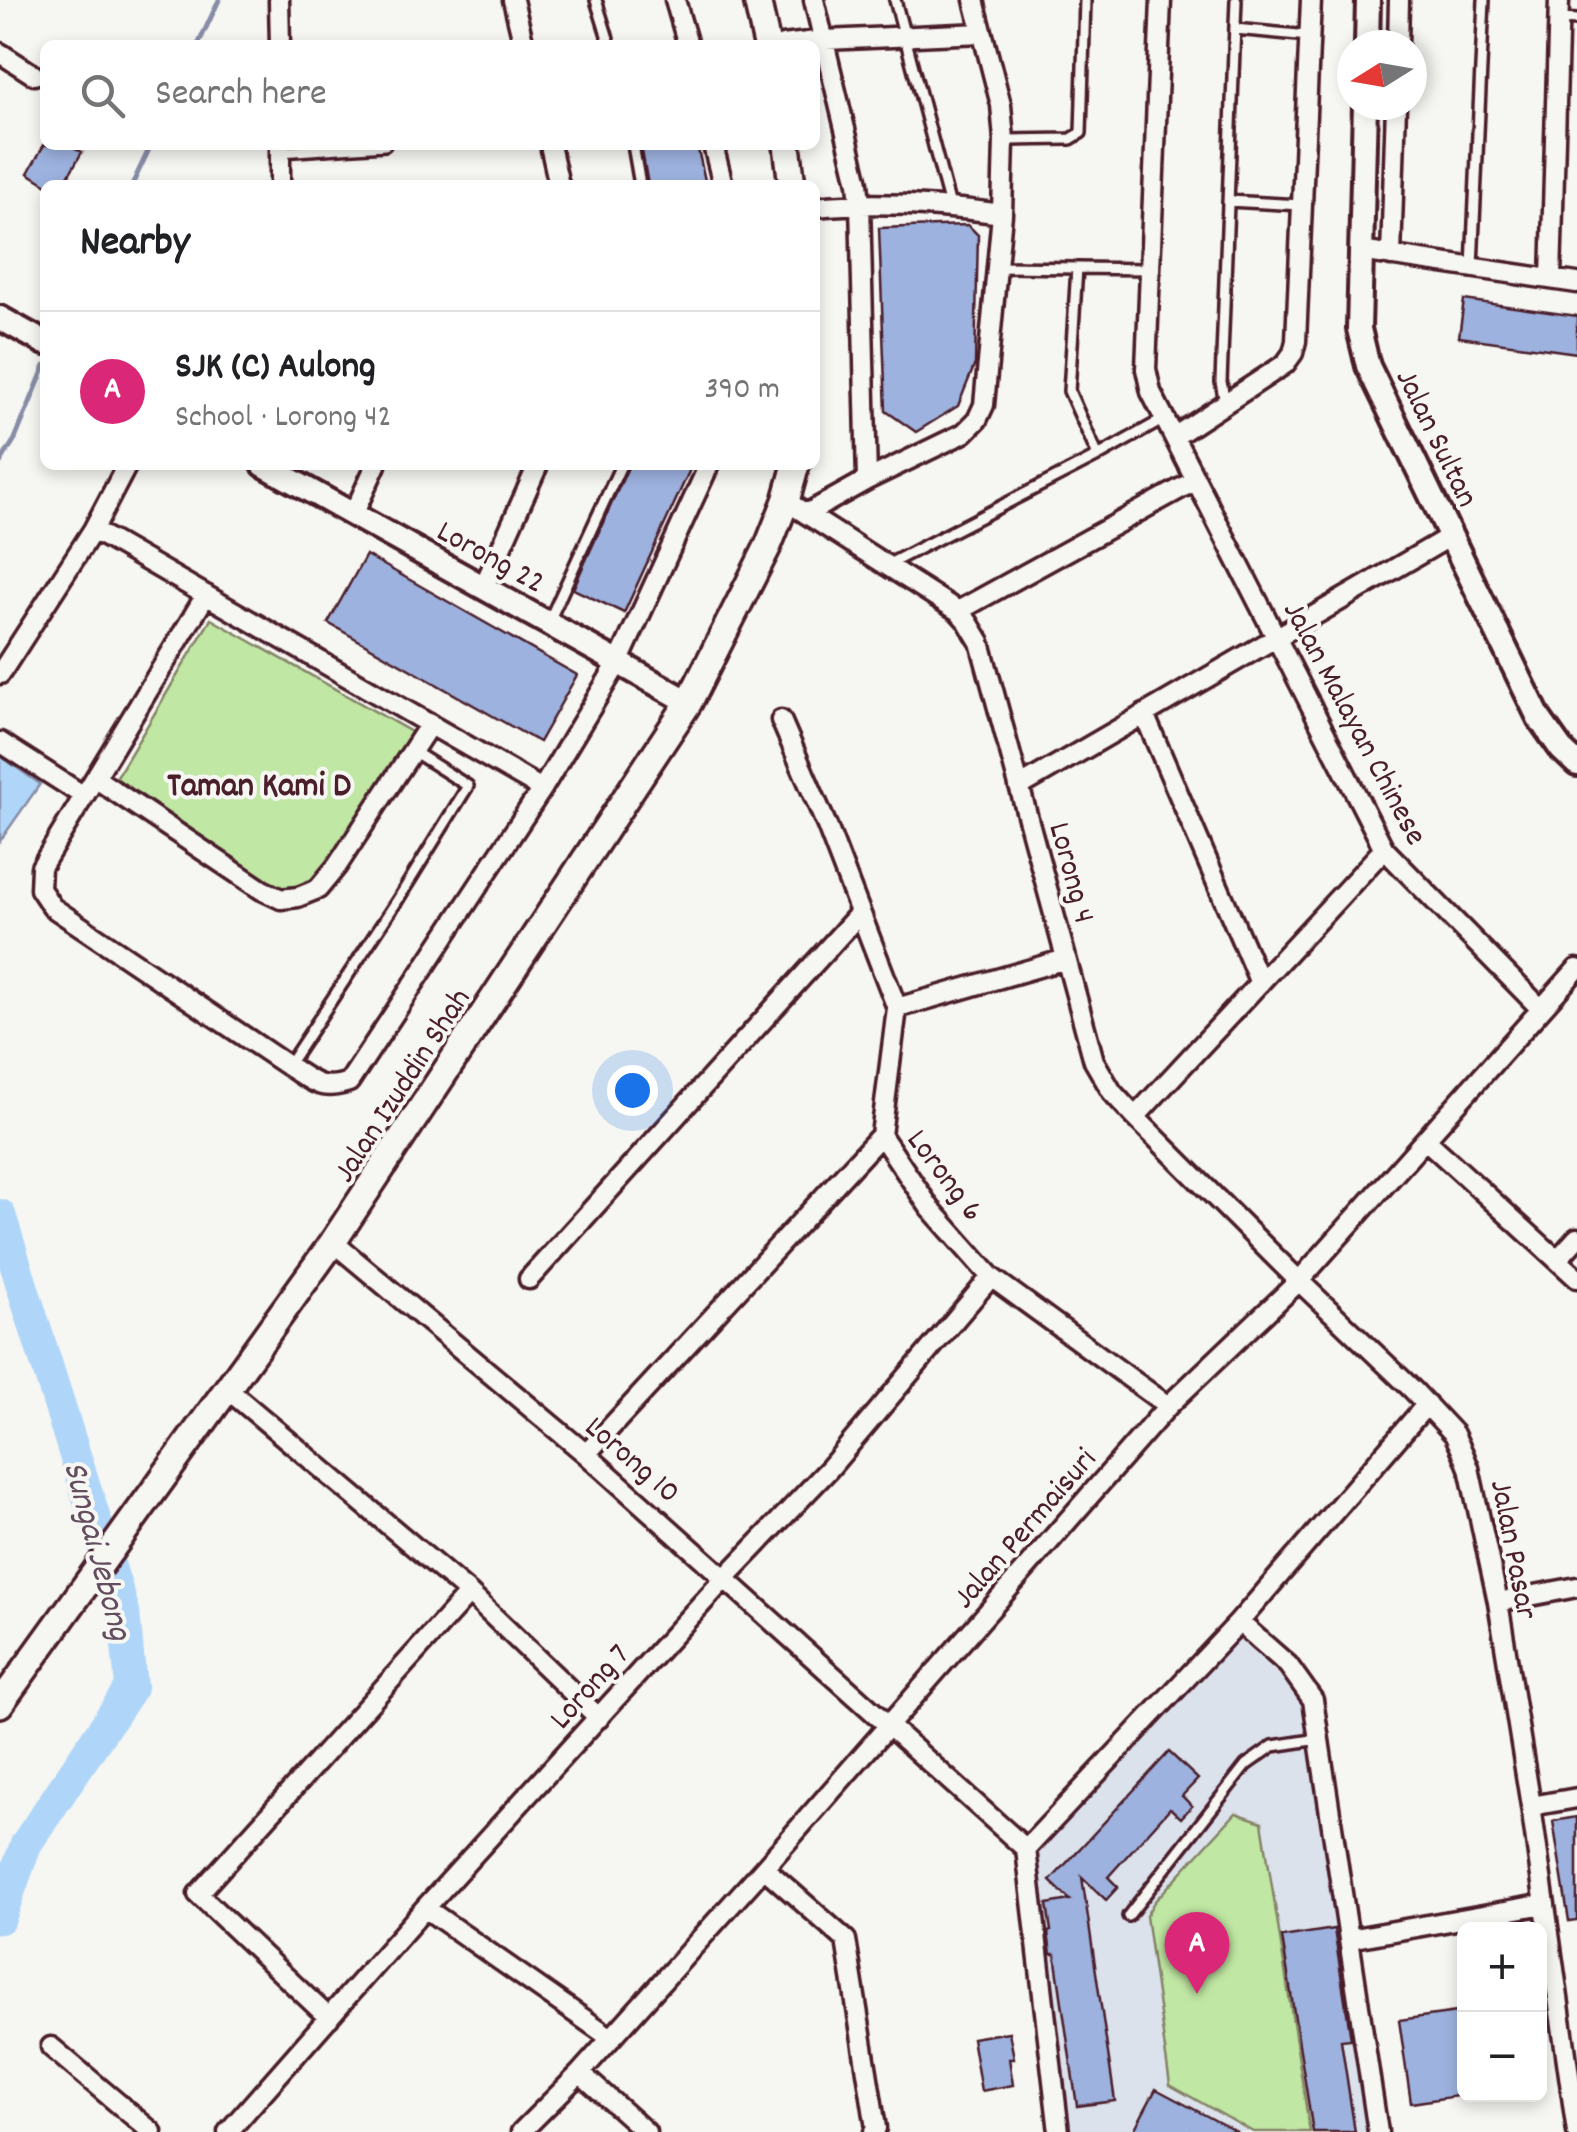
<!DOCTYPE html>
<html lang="en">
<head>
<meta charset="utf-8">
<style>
  :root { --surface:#fff; --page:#f2f2f2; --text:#202124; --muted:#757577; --line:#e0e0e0; --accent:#db2777 }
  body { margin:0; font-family:Dekko,sans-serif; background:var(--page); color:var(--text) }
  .controls { position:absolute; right:30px; bottom:30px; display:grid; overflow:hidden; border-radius:15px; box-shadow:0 5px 15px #0003 }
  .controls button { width:90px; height:90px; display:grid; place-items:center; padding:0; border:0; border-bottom:2px solid var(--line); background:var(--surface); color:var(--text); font:50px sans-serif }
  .compass { position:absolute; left:1337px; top:30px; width:90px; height:90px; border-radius:50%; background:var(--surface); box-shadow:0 5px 15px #0003; rotate:259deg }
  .you { position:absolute; left:632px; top:1090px; width:35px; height:35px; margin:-25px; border:8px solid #fff; border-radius:50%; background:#1a73e8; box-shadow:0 0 0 15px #1a73e833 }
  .badge { display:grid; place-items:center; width:65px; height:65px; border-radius:50%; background:var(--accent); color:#fff; font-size:32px; font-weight:700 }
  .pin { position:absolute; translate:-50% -82px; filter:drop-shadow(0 2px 5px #0008) }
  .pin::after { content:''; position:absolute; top:52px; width:35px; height:30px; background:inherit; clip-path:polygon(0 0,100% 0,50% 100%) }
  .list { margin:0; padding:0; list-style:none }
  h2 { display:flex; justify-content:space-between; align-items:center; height:130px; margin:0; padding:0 40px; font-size:42px }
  h2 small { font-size:32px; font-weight:400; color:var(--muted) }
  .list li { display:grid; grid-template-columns:65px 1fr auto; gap:30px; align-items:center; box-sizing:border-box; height:160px; padding:0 40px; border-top:2px solid var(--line) }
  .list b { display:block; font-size:38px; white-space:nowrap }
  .list p { margin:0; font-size:32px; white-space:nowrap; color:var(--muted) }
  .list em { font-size:32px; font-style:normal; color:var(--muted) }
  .icon { flex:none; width:55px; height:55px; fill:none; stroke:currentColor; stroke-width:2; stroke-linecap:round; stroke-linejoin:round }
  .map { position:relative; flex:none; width:1577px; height:2132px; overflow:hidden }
  .search { position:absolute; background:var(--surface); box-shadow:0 5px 15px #0003; left:40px; top:40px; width:780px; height:110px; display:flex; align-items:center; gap:25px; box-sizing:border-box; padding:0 35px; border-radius:15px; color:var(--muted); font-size:38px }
  .panel { position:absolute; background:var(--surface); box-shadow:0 5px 15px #0003; left:40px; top:180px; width:780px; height:290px; border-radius:15px }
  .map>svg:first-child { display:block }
  .built { fill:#dbe2ec }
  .green { fill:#c0e7a3; stroke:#858367; stroke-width:2.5 }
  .water { fill:#afd6f9; stroke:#878da7; stroke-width:2.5 }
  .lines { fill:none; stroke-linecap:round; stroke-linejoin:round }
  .stream { stroke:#878da7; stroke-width:5 }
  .river { stroke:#afd6f9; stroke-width:32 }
  .building { fill:#9db2df; stroke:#4a1f2b; stroke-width:2.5 }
  .service-casing { stroke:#4a1f2b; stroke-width:16 }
  .minor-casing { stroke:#4a1f2b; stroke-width:25 }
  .tertiary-casing { stroke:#4a1f2b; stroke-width:30 }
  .secondary-casing { stroke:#4a1f2b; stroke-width:32 }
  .service { stroke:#f6f6f2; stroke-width:9 }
  .minor { stroke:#f6f6f2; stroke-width:18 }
  .tertiary { stroke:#f6f6f2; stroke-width:22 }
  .secondary { stroke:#f6f6f2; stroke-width:25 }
  .labels { text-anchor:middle; stroke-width:8; stroke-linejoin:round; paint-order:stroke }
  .street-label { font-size:32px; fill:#4a1f2b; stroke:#f6f6f2 }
  .neighbourhood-label { font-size:35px; font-weight:bold; fill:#4a1f2b; stroke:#f6f6f2 }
  .water-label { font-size:35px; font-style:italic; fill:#634d5e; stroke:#f6f6f2 }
</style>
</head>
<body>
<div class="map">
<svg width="1577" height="2132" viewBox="0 0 1577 2132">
  <rect width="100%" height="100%" fill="#f6f6f2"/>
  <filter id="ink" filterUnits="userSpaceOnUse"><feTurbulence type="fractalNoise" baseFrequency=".01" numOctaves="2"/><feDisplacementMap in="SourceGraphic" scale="20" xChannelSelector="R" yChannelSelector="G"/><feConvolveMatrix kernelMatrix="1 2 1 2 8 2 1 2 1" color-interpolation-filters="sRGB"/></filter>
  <g filter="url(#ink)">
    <path class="built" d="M 1235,1635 L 1302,1696 L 1367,2132 L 1068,2132 L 1028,1856 Z"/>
    <path class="green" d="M 211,619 L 413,733 L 314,881 L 297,888 L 280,889 L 116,778 Z
      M 1236,1813 L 1262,1822 L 1310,2132 L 1253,2132 L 1170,2085 L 1146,1916 L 1154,1902 Z"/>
    <path class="water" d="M 0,756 L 40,784 L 0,841 Z"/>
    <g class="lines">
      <path class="stream" d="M 198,45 L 219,0
        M 132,185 L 151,145
        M 0,463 L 15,439 L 45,366"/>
      <path class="river" d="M 0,1215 L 124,1612 L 131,1687 L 26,1844 L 0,1918"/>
    </g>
    <path class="building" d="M 44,145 L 70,145 L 82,152 L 63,185 L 47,185 L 28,173 Z
      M 641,145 L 697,145 L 706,185 L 648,185 Z
      M 968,225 L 978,235 L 975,364 L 958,406 L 916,432 L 886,411 L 879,228 Z
      M 1464,300 L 1577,316 L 1577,353 L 1459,337 Z
      M 629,465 L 692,465 L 624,613 L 573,589 Z
      M 366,555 L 577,675 L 539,742 L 328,623 Z
      M 1169,1752 L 1198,1779 L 1182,1796 L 1192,1806 L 1181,1818 L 1170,1808 L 1108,1877 L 1118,1887 L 1106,1900 L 1082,1877 L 1115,2101 L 1077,2106 L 1055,1954 L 1051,1954 L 1048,1932 L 1051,1931 L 1047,1904 L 1070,1900 L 1050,1881 Z
      M 1577,1817 L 1577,1920 L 1569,1921 L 1553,1821 Z
      M 1334,1929 L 1351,2039 L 1341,2040 L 1355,2132 L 1313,2132 L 1282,1937 Z
      M 1464,2011 L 1464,2095 L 1411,2103 L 1399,2020 Z
      M 1009,2032 L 1014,2058 L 1009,2058 L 1013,2085 L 981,2091 L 972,2038 Z
      M 1156,2089 L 1237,2132 L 1133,2132 Z"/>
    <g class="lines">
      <defs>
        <path id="service" d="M 596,0 L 610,45
          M 895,0 L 950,206
          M 1559,19 L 1577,20
          M 1235,29 L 1309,36
          M 1004,140 L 1071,139 L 1081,133 L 1085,0
          M 633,145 L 640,185
          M 280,152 L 385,145
          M 1228,201 L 1302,205
          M 996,267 L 1150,269
          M 1472,267 L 1484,0
          M 1077,268 L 1069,391 L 1098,456
          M 1225,402 L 1221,382 L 1236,0
          M 889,564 L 1098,456 L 1164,419
          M 549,621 L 621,465
          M 288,1066 L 397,901 L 468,786 L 413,751
          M 1128,1916 L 1246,1765 L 1273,1746 L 1319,1739"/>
        <path id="minor" d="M 279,0 L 280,45
          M 513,0 L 524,45
          M 675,0 L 688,45
          M 814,0 L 858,183 L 860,203 L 867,480
          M 1161,0 L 1146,369 L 1151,392 L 1384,849 L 1541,1009
          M 783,45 L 825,40 L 982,33
          M 1398,45 L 1399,0
          M 0,53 L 34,75
          M 280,145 L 280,185
          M 550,145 L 559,185
          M 713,145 L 723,185
          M 815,207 C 878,201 939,205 1002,214
          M 1360,251 L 1577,283
          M 1391,256 L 1396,105
          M 1551,279 L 1559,0
          M 1174,437 L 1285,364 L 1293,353 L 1296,341 L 1311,0
          M 786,501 L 958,611 L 968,622 L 980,642 L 1094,1061 L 1112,1092 L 1135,1117 L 1299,1281 L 1413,1390 L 1454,1434 L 1463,1453 L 1469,1468 L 1498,1602 L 1531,1806 L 1577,2132
          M 806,514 L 867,480 L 964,433 L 977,420 L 984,405 L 1002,214 L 1004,140 L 1001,105 L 974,0
          M 353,515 L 376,465
          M 93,530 L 542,789
          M 483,588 L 538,465
          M 206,595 L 41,867 L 40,889 L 52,907 L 288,1066 C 312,1081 320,1092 349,1082 L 542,789 L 618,663 L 709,465
          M 958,611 L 1196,480
          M 0,674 L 93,530 L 127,465
          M 1144,714 L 1260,983
          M 781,720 L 827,826 L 897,1008 L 881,1135 L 930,1208 L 991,1277 L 1168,1406
          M 0,742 L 84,796
          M 95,778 L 262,890 L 281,899 L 298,897 L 318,889 L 337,866 L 430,724
          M 1019,787 L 1451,536
          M 897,1008 L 1066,959
          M 1135,1117 L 1384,849
          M 1426,1140 L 1577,1278
          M 333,1242 L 586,1454 L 1026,1849 L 1059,2132
          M 1558,1259 L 1577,1238
          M 529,1279 L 859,914
          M 226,1388 L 469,1593 L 599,1718
          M 586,1454 L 881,1135
          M 1498,1602 L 1577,1587
          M 1239,1622 L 1288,1665 L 1313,1700 L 1378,2132
          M 1531,1806 L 1577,1798
          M 1026,1849 L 1239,1622 L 1427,1404
          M 764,1868 L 846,1940 L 876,2128 L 874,2132
          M 425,1908 L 611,2038
          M 1349,1939 L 1545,1904
          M 329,2018 L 198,1894 L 469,1593
          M 51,2047 L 152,2132
          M 580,2073 L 646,2132
          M 228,2132 L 425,1908 L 725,1578 L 829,1469 L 991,1277
          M 521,2132 L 580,2073 L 764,1868 L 1168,1406 L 1299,1281 L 1577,969"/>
        <path id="tertiary" d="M 1367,45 L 1368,0
          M 1365,105 L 1359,329 L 1368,366 L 1539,718 L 1561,749 L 1577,764
          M 0,318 L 45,343
          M 264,465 L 689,702"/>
        <path id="secondary" d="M 757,0 L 767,45
          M 787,145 L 792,185
          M 0,1704 L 333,1242 L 689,702 L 768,546 L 786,501 L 796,465"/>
      </defs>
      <use href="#service" class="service-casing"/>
      <use href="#minor" class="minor-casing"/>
      <use href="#tertiary" class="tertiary-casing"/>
      <use href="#secondary" class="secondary-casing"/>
      <use href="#service" class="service"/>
      <use href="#minor" class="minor"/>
      <use href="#tertiary" class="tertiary"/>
      <use href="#secondary" class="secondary"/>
    </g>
  </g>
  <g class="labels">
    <g class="street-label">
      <text transform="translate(1439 437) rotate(64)" y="11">Jalan Sultan</text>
      <text transform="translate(492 555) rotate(29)" y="11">Lorong 22</text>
      <text transform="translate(1357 722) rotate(62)" y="11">Jalan Malayan Chinese</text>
      <text transform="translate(1074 872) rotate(75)" y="11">Lorong 4</text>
      <text transform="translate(400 1084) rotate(-57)" y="11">Jalan Izuddin Shah</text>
      <text transform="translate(947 1174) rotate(53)" y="11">Lorong 6</text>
      <text transform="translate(634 1458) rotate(41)" y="11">Lorong 10</text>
      <text transform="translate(1023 1527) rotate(-49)" y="11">Jalan Permaisuri</text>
      <text transform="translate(1516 1549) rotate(79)" y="11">Jalan Pasar</text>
      <text transform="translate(588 1685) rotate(-48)" y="11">Lorong 7</text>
    </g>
    <g class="neighbourhood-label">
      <text x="259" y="795">Taman Kami D</text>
    </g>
    <g class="water-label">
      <text transform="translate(100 1550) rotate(75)" y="12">Sungai Jebong</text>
    </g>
  </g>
</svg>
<div class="controls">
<button>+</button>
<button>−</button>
</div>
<svg class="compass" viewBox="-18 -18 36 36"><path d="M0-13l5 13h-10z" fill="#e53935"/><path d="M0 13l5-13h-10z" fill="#757577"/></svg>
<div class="you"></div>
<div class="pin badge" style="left:1197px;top:1994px">A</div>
<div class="search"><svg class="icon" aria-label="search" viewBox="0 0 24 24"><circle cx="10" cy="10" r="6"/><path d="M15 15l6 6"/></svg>Search here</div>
<section class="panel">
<h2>Nearby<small></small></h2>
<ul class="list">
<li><span class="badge">A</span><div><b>SJK (C) Aulong</b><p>School · Lorong 42</p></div><em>390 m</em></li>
</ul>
</section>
</div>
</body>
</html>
